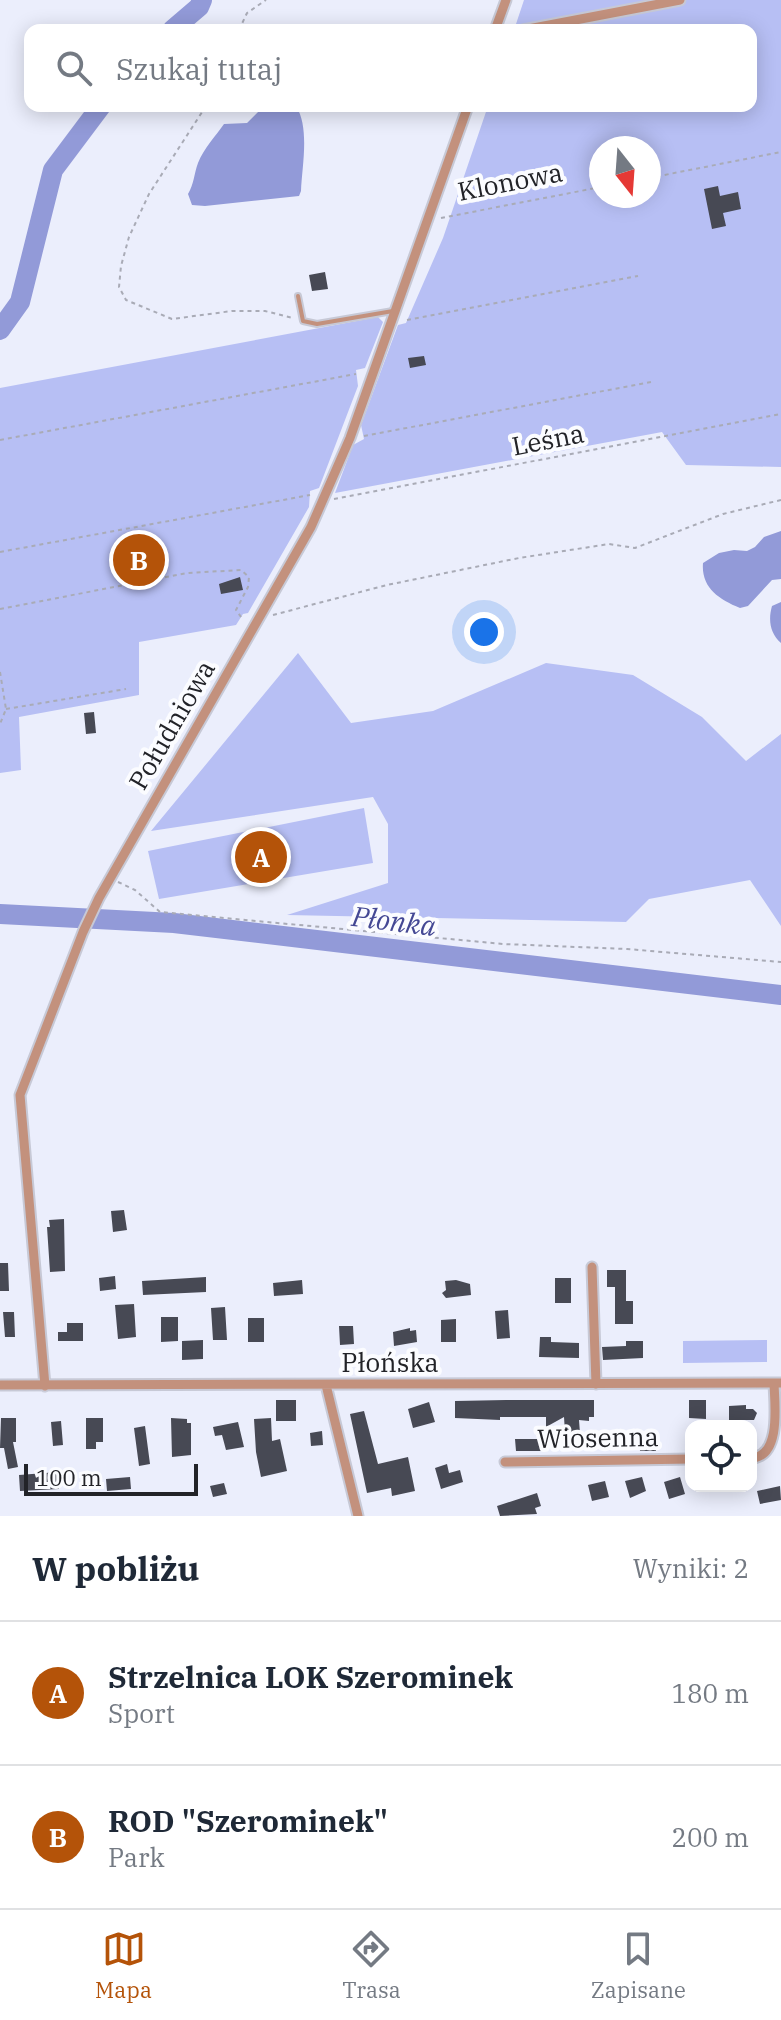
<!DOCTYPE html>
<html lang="pl">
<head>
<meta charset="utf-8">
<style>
  :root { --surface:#fff; --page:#f2f2f3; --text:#1f2937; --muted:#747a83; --line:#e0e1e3; --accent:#b45309 }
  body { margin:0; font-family:"IBM Plex Serif",serif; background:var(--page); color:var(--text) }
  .controls { position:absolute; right:24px; bottom:24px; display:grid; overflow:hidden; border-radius:16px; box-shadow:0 4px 20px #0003 }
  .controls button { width:72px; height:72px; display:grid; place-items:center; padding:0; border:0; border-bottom:2px solid var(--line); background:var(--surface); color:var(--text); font:40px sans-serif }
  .compass { position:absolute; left:589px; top:136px; width:72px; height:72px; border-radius:50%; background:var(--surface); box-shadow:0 4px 20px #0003; rotate:163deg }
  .scale { position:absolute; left:24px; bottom:20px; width:174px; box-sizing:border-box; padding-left:8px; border:4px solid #222328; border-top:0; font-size:22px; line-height:28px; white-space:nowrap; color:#222328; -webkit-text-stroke:6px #fbfcff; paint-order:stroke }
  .you { position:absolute; left:484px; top:632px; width:28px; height:28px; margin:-20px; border:6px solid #fff; border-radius:50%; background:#1a73e8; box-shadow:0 0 0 12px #1a73e833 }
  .badge { display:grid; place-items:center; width:52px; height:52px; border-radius:50%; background:var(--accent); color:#fff; font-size:26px; font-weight:700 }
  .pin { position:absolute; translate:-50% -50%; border:4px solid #fff; box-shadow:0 2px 8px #0006 }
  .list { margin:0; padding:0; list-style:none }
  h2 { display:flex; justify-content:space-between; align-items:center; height:104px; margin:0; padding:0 32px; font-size:34px }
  h2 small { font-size:26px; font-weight:400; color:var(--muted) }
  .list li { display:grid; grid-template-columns:52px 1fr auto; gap:24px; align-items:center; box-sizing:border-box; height:144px; padding:0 32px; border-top:2px solid var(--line) }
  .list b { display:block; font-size:30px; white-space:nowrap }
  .list p { margin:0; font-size:26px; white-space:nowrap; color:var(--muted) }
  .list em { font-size:26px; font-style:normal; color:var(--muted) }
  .icon { flex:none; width:44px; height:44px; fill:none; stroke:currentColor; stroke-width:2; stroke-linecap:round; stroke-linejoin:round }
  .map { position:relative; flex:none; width:781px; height:1516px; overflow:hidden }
  .search { position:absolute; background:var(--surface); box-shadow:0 4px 20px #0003; left:24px; right:24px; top:24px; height:88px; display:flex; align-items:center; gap:20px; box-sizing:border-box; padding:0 28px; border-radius:16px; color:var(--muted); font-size:30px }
  .sheet { height:392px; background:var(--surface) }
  nav { display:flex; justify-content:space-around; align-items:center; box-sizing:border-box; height:112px; border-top:2px solid var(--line); background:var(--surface); font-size:22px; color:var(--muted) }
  nav a { display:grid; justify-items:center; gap:4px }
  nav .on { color:var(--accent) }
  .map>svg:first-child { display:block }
  .green { fill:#b7bff4; fill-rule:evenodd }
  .water { fill:#929ad8 }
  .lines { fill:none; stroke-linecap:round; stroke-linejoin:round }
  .river { stroke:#929ad8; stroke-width:20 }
  .building { fill:#474954 }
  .lane-casing { stroke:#c7c9d6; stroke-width:8 }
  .street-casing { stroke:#c7c9d6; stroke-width:13 }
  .path { stroke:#a9abb6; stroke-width:2; stroke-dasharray:4 4; stroke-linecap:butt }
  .lane { stroke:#c3917d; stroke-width:4 }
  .street { stroke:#c3917d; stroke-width:9 }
  .labels { text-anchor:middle; stroke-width:8; stroke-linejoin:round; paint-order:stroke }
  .street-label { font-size:26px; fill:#222328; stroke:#fbfcff }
  .water-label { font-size:28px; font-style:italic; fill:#444894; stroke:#fbfcff }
</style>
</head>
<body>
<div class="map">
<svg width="781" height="1516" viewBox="0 0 781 1516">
  <rect width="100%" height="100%" fill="#ebeefc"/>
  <path class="green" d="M 524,0 L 781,0 L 781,467 L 686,465 L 662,432 L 335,493 L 353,445 L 364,439 L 361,425 L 398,325 L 406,323 L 443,238 L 488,106 L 751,106 L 751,30 L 514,30 ZM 601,148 L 649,148 L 649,196 L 601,196 Z
    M 378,317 L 383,322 L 365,368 L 356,370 L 358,386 L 319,488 L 310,491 L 309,507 L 248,613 L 243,614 L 236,625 L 139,642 L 139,695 L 19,717 L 21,770 L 0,773 L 0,388 Z
    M 298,653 L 351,723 L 433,711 L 546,663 L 633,675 L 702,717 L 746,761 L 781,734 L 781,926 L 750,880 L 649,899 L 626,922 L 287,915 L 388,883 L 388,824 L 373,797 L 151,831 Z
    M 364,808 L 373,863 L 159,899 L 148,851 Z
    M 767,1340 L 767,1362 L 683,1363 L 683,1341 Z"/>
  <path class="water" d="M 264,106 L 296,106 C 310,128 302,166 301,191 L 299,196 L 205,206 L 192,205 L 188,194 C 194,184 194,174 198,163 C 204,148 215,137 224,124 L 247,123 Z
    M 781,531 L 781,579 L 772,580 L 748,606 L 740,608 C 718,599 701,587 703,563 L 719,553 L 734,550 L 747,551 L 755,547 L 764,537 Z
    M 781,602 L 781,643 C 770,633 768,620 772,606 Z"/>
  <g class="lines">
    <path class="river" d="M 172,30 L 199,7 L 202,0
      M 0,330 L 20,302 L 53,170 L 101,106
      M 0,914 L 174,923 L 781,995"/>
  </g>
  <path class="building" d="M 718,186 L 720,196 L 738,192 L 741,209 L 723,213 L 726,226 L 712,229 L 704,189 Z
    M 325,272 L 328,289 L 312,291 L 309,275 Z
    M 424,356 L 426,365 L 410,368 L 408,358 Z
    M 240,577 L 243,590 L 221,594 L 219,584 Z
    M 94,712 L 96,733 L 86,734 L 84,713 Z
    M 124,1210 L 127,1230 L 113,1232 L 111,1211 Z
    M 64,1219 L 65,1271 L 50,1272 L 47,1227 L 50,1227 L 49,1220 Z
    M 0,1263 L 8,1263 L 9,1291 L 0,1291 Z
    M 607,1270 L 626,1270 L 626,1301 L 633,1301 L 633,1324 L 615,1324 L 615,1287 L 607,1287 Z
    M 115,1276 L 116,1289 L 100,1291 L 99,1278 Z
    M 206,1277 L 206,1292 L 143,1295 L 142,1281 Z
    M 555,1278 L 571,1278 L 571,1303 L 555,1303 Z
    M 302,1280 L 303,1294 L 274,1296 L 273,1283 Z
    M 456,1280 L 470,1284 L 471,1295 L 446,1298 L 442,1293 L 446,1290 L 445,1281 Z
    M 134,1304 L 136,1337 L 118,1339 L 115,1305 Z
    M 225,1307 L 227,1340 L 213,1340 L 211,1308 Z
    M 508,1310 L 510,1338 L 497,1339 L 495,1311 Z
    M 3,1312 L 14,1312 L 15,1337 L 5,1337 Z
    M 161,1317 L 178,1317 L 178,1341 L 161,1342 Z
    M 248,1318 L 264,1318 L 264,1342 L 248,1342 Z
    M 456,1319 L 456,1342 L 441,1342 L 441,1320 Z
    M 67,1323 L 83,1323 L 83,1341 L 58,1341 L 58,1332 L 67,1332 Z
    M 339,1326 L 353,1326 L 354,1344 L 340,1345 Z
    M 410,1328 L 410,1331 L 416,1330 L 417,1342 L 394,1346 L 393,1332 Z
    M 540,1337 L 551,1337 L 551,1342 L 579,1343 L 579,1358 L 539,1357 Z
    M 203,1340 L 203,1359 L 182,1360 L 182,1341 Z
    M 626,1341 L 643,1341 L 643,1358 L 603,1360 L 602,1347 L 626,1346 Z
    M 276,1400 L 296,1400 L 296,1421 L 276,1421 Z
    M 506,1400 L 594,1400 L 594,1417 L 589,1417 L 589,1421 L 579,1420 L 581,1447 L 566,1448 L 564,1417 L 546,1427 L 546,1417 L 500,1417 L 500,1420 L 455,1418 L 455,1401 Z
    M 689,1400 L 706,1400 L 706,1419 L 689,1418 Z
    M 429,1402 L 435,1422 L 413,1428 L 408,1409 Z
    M 746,1405 L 746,1409 L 753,1409 L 757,1413 L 754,1420 L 729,1420 L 729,1406 Z
    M 364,1411 L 378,1464 L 408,1457 L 415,1491 L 392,1496 L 391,1488 L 367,1493 L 350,1414 Z
    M 1,1418 L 16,1418 L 16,1442 L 13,1442 L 18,1467 L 8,1469 L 4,1448 L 0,1448 Z
    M 86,1418 L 103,1418 L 103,1442 L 96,1442 L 96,1449 L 86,1449 Z
    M 171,1418 L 187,1419 L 187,1423 L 191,1423 L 191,1455 L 172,1457 Z
    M 271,1418 L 272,1441 L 280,1439 L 287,1471 L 261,1477 L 256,1452 L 254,1419 Z
    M 61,1421 L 63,1445 L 53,1446 L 51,1422 Z
    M 238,1422 L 244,1447 L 226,1450 L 222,1435 L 215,1436 L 213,1427 Z
    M 145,1426 L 150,1464 L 139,1466 L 134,1428 Z
    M 322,1431 L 323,1445 L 311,1446 L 310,1433 Z
    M 515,1439 L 544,1439 L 544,1451 L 516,1451 Z
    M 639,1439 L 656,1439 L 656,1451 L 640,1451 Z
    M 447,1464 L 449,1473 L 460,1470 L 463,1482 L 441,1489 L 435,1468 Z
    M 58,1472 L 59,1489 L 20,1491 L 19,1475 Z
    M 130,1477 L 131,1489 L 107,1491 L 106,1479 Z
    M 642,1477 L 646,1491 L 630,1498 L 625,1481 Z
    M 680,1477 L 685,1494 L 669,1499 L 664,1482 Z
    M 605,1481 L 609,1497 L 592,1501 L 588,1485 Z
    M 224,1483 L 227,1494 L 213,1497 L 210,1486 Z
    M 780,1486 L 781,1500 L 760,1504 L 757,1491 Z
    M 537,1493 L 541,1506 L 535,1508 L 537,1514 L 500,1516 L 497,1506 Z"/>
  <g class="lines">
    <defs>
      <path id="lane" d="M 298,296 L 303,321 L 317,324 L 393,311"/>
      <path id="street" d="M 495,30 L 506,0
        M 523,30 L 680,0
        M 592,1267 L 596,1384
        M 0,1385 L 781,1383
        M 326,1385 L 358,1516
        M 45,1386 L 20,1095 L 83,932 L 99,898 L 311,527 L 350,438 L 468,106
        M 751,1458 C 781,1457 775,1406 774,1384
        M 505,1462 L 691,1459"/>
    </defs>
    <use href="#lane" class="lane-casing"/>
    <use href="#street" class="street-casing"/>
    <path class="path" d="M 239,30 L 247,13 L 266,0
      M 206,106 L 149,194 L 129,237 L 121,266 L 119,287 L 126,300 L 172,319 L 232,311 L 265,311 L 293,318
      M 649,178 L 781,152
      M 441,218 L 601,187
      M 407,320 L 638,276
      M 364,436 L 651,382
      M 0,440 L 356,374
      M 334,499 L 781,414
      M 0,552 L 310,495
      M 0,609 L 187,573 L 241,570 L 249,577 L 248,587 L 236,610 L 241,617
      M 273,615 L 387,585 L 519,558 L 609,544 L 635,548 L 723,514 L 781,500
      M 0,672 L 6,709 L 0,724
      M 6,709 L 126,689
      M 118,882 L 135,890 L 160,912 L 503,944 L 627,949 L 781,962"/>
    <use href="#lane" class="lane"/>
    <use href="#street" class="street"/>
  </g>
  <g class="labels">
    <g class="street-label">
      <text transform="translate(510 182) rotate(-11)" y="9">Klonowa</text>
      <text transform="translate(548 440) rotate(-11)" y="9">Leśna</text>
      <text transform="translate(172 725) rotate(-60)" y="9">Południowa</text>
      <text x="390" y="1372">Płońska</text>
      <text transform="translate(598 1438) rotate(-1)" y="9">Wiosenna</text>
    </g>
    <g class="water-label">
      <text transform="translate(394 921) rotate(7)" y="10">Płonka</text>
    </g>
  </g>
</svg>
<div class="controls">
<button><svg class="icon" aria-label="locate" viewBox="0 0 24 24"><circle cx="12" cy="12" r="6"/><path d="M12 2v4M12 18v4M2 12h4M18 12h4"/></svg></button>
</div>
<svg class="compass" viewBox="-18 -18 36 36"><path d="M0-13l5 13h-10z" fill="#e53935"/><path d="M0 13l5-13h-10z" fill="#747a83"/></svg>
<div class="scale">100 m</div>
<div class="you"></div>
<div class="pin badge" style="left:261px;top:857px">A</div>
<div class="pin badge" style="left:139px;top:560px">B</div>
<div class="search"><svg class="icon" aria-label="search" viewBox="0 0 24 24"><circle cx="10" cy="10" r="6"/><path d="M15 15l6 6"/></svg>Szukaj tutaj</div>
</div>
<section class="sheet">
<h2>W pobliżu<small>Wyniki: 2</small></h2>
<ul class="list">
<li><span class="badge">A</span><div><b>Strzelnica LOK Szerominek</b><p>Sport</p></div><em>180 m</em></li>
<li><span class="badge">B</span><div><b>ROD &quot;Szerominek&quot;</b><p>Park</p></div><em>200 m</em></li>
</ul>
</section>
<nav>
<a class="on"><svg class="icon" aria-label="map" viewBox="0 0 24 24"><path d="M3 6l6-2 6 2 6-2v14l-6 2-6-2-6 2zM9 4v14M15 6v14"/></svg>Mapa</a>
<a><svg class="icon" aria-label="directions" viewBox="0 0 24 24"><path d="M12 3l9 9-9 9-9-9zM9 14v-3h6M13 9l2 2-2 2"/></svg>Trasa</a>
<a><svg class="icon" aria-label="saved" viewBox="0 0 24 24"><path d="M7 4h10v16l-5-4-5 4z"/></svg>Zapisane</a>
</nav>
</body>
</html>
